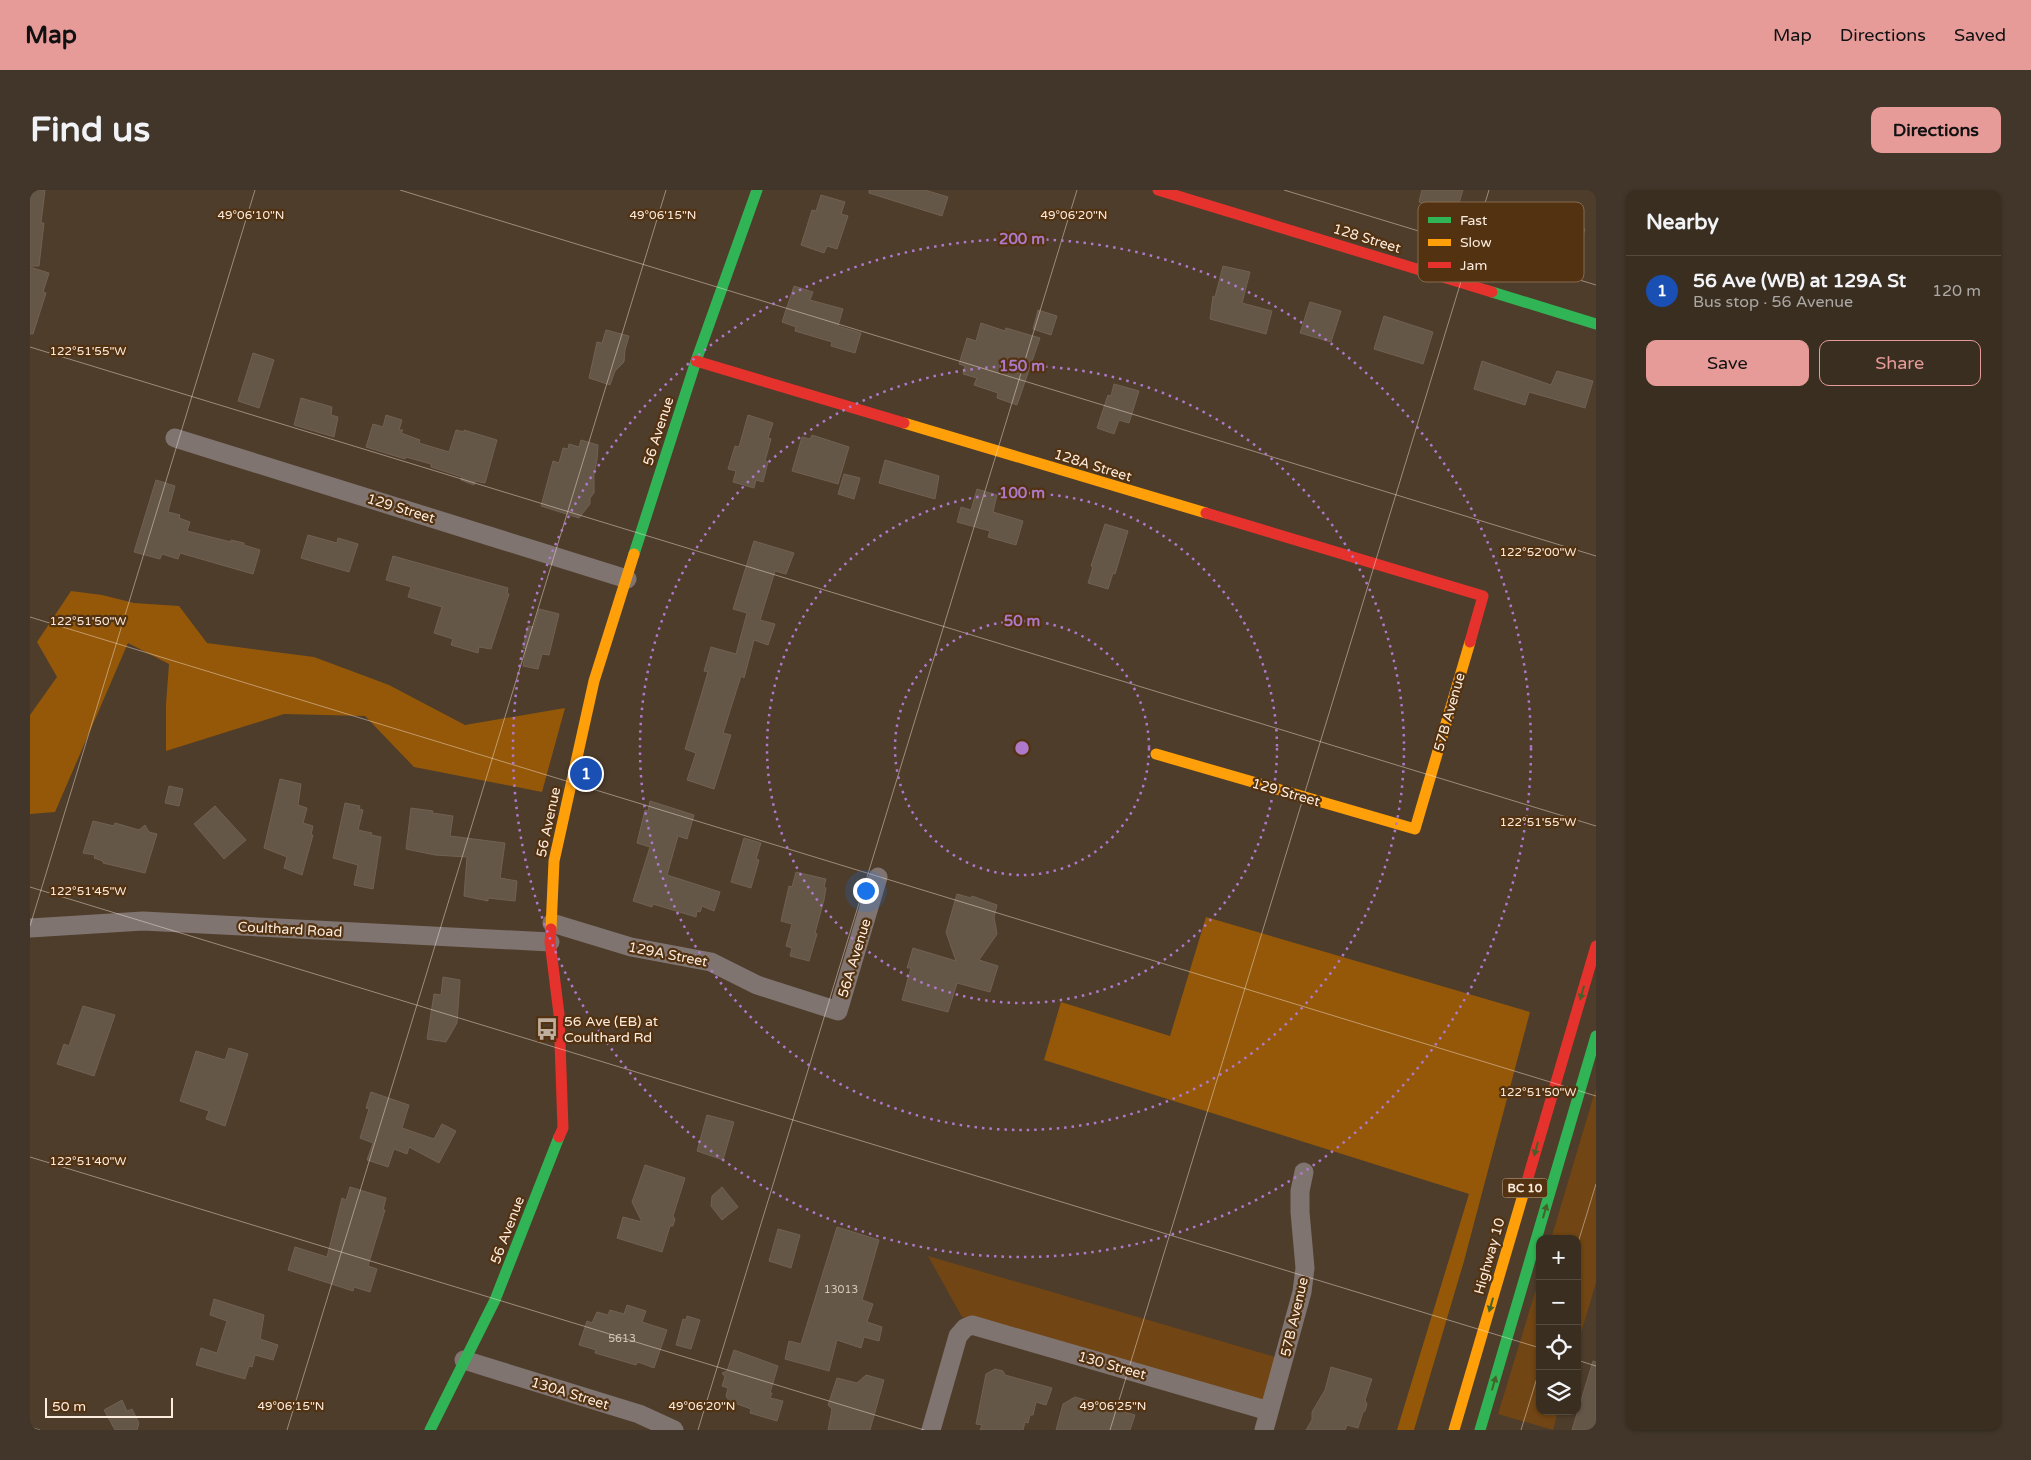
<!DOCTYPE html>
<html lang="en">
<head>
<meta charset="utf-8">
<style>
  :root { --surface:#3a2e20; --page:#413629; --text:#f1f3f6; --muted:#aba8a5; --line:#544a3e; --accent:#e69b98 }
  body { margin:0; font-family:"Varela Round",sans-serif; background:var(--page); color:var(--text) }
  .controls { position:absolute; right:15px; bottom:15px; display:grid; overflow:hidden; border-radius:10px; box-shadow:0 1px 4px #0004 }
  .controls button { width:45px; height:45px; display:grid; place-items:center; padding:0; border:0; border-bottom:1px solid var(--line); background:var(--surface); color:var(--text); font:25px sans-serif }
  .scale { position:absolute; left:15px; bottom:12px; width:128px; box-sizing:border-box; padding-left:5px; border:2px solid #fcecde; border-top:0; font-size:14px; line-height:18px; white-space:nowrap; color:#fcecde; -webkit-text-stroke:4px #523211; paint-order:stroke }
  .you { position:absolute; left:835px; top:700px; width:18px; height:18px; margin:-12px; border:4px solid #fff; border-radius:50%; background:#1a73e8; box-shadow:0 0 0 8px #1a73e833 }
  .badge { display:grid; place-items:center; width:32px; height:32px; border-radius:50%; background:var(--accent); color:#fff; font-size:16px; font-weight:700 }
  .pin { position:absolute; translate:-50% -50%; border:2px solid #fff; box-shadow:0 1px 5px #0006 }
  .list { margin:0; padding:0; list-style:none }
  h2 { display:flex; justify-content:space-between; align-items:center; height:65px; margin:0; padding:0 20px; font-size:21px }
  h2 small { font-size:16px; font-weight:400; color:var(--muted) }
  .list li { display:grid; grid-template-columns:32px 1fr auto; gap:15px; align-items:center; box-sizing:border-box; height:70px; padding:0 20px; border-top:1px solid var(--line) }
  .list b { display:block; font-size:19px; white-space:nowrap }
  .list p { margin:0; font-size:16px; white-space:nowrap; color:var(--muted) }
  .list em { font-size:16px; font-style:normal; color:var(--muted) }
  .actions { display:flex; gap:10px; padding:15px 20px }
  .actions a { flex:1; padding:11px 0; border:1px solid var(--accent); border-radius:10px; text-align:center; font-size:18px; color:var(--accent) }
  .actions .main { background:var(--accent); color:#111 }
  .icon { flex:none; width:28px; height:28px; fill:none; stroke:currentColor; stroke-width:2; stroke-linecap:round; stroke-linejoin:round }
  .map { position:relative; flex:none; width:1566px; height:1240px; overflow:hidden; border-radius:10px }
  header { display:flex; align-items:center; gap:30px; box-sizing:border-box; height:70px; padding:0 25px; background:var(--accent); color:#111 }
  header strong { font-size:24px }
  nav { display:flex; gap:28px; margin-inline-start:auto; font-size:18px }
  .intro { display:flex; align-items:center; justify-content:space-between; box-sizing:border-box; height:120px; padding:0 30px }
  h1 { margin:0; font-size:35px }
  .button { padding:12px 22px; border-radius:10px; background:var(--accent); color:#111; font-size:18px; font-weight:700 }
  main { display:flex; gap:30px; padding:0 30px }
  aside { flex:1; background:var(--surface); border-radius:10px; box-shadow:0 1px 4px #0004 }
  .map>svg:first-child { display:block }
  .green { fill:#714514 }
  .forest { fill:#945808 }
  .building { fill:#655748; stroke:#706152 }
  .lines { fill:none; stroke-linecap:round; stroke-linejoin:round }
  .street { stroke:#807471; stroke-width:19 }
  .fast { stroke:#30b455; stroke-width:11 }
  .slow { stroke:#ff9f0a; stroke-width:11 }
  .jam { stroke:#e5322d; stroke-width:11 }
  .oneway { fill:#466029 }
  .ticks { fill:none; stroke:#fcecde; stroke-width:1; stroke-opacity:0.45 }
  .ring { fill:none; stroke:#af79cb; stroke-width:2.5; stroke-dasharray:2.5 5 }
  .labels { text-anchor:middle; stroke-width:4.5; stroke-linejoin:round; paint-order:stroke }
  .number-label { font-size:11px; fill:#d6c7b8 }
  .shield { fill:#523211; stroke:#c9b4a0; stroke-width:1 }
  .shield-label { font-size:12px; font-weight:bold; fill:#fcecde }
  .street-label { font-size:14px; fill:#fcecde; stroke:#523211 }
  .poi-label { font-size:14px; fill:#fcecde; stroke:#523211; text-anchor:start }
  .key { fill:#523211; stroke:#856a4e; stroke-width:1 }
  .key-label { font-size:14px; fill:#fcecde }
  .ticks-label { font-size:12px; text-anchor:middle; fill:#fcecde; stroke:#523211; stroke-width:4.5; stroke-linejoin:round; paint-order:stroke }
  .centre { fill:#af79cb; stroke:#523211; stroke-width:2.5 }
  .ring-label { font-size:15px; text-anchor:middle; font-weight:bold; fill:#af79cb; stroke:#523211; stroke-width:4.5; stroke-linejoin:round; paint-order:stroke }
</style>
</head>
<body>
<header>
<strong>Map</strong>
<nav><a>Map</a><a>Directions</a><a>Saved</a></nav>
</header>
<div class="intro"><h1>Find us</h1><a class="button">Directions</a></div>
<main>
<div class="map">
<svg width="1566" height="1240" viewBox="0 0 1566 1240">
  <rect width="100%" height="100%" fill="#4e3d2b"/>
  <path class="green" d="M 1566,898 L 1566,1093 L 1547,1156 L 1547,1049 L 1521,1049 Z
    M 898,1066 L 1249,1168 L 1235,1215 L 1214,1214 L 932,1127 Z
    M 1510,1086 L 1510,1221 L 1528,1221 L 1523,1240 L 1468,1224 Z"/>
  <path class="forest" d="M 41,401 L 72,405 L 104,413 L 149,416 L 177,453 L 284,467 L 359,495 L 435,535 L 535,518 L 512,602 L 384,577 L 335,526 L 254,524 L 136,561 L 136,514 L 139,474 L 98,453 L 25,622 L 0,624 L 0,525 L 27,487 L 7,452 Z
    M 1176,727 L 1500,822 L 1434,1071 L 1384,1240 L 1367,1240 L 1439,1004 L 1014,870 L 1031,812 L 1140,846 Z"/>
  <path class="building" d="M 0,0 L 15,0 L 11,33 L 14,33 L 9,76 L 0,76 Z
    M 839,0 L 895,0 L 918,7 L 912,26 L 839,3 Z
    M 1392,0 L 1433,0 L 1426,23 L 1389,12 Z
    M 791,5 L 815,12 L 811,24 L 818,26 L 807,59 L 797,56 L 794,63 L 771,55 L 782,20 L 786,21 Z
    M 1518,28 L 1555,39 L 1546,68 L 1531,64 L 1533,59 L 1502,50 L 1507,35 L 1515,38 Z
    M 1193,76 L 1220,82 L 1212,113 L 1242,121 L 1236,144 L 1180,129 L 1183,106 L 1185,107 Z
    M 0,77 L 19,83 L 13,102 L 16,103 L 3,144 L 0,144 Z
    M 764,96 L 783,102 L 780,110 L 813,119 L 808,136 L 831,143 L 825,163 L 801,156 L 802,152 L 765,141 L 766,137 L 752,132 Z
    M 1280,112 L 1311,121 L 1301,152 L 1270,143 Z
    M 1008,120 L 1027,126 L 1021,145 L 1003,139 Z
    M 1354,126 L 1403,142 L 1393,174 L 1344,159 Z
    M 951,133 L 975,141 L 976,138 L 1010,148 L 987,215 L 967,208 L 968,203 L 944,195 L 947,188 L 933,184 L 935,176 L 929,174 L 937,148 L 946,151 Z
    M 576,140 L 599,146 L 595,160 L 594,172 L 585,181 L 580,195 L 559,188 L 567,152 L 572,153 Z
    M 223,163 L 244,170 L 229,218 L 208,211 Z
    M 1452,171 L 1521,195 L 1527,181 L 1563,191 L 1555,218 L 1499,202 L 1495,215 L 1444,199 Z
    M 1084,194 L 1109,201 L 1099,233 L 1089,230 L 1084,244 L 1067,238 L 1078,205 L 1081,206 Z
    M 271,208 L 302,217 L 301,225 L 308,227 L 304,247 L 264,235 Z
    M 356,225 L 372,230 L 369,240 L 373,240 L 371,243 L 390,250 L 389,253 L 419,262 L 426,240 L 434,242 L 434,240 L 467,250 L 455,293 L 445,291 L 444,295 L 431,290 L 432,287 L 401,277 L 401,274 L 376,267 L 375,269 L 336,257 L 343,234 L 353,237 Z
    M 718,225 L 743,233 L 738,248 L 741,249 L 735,271 L 738,272 L 733,292 L 726,290 L 724,298 L 703,292 L 706,281 L 698,279 L 705,256 L 709,257 Z
    M 782,245 L 819,257 L 808,294 L 762,281 L 772,247 L 780,249 Z
    M 551,250 L 568,255 L 567,270 L 564,284 L 564,303 L 560,308 L 560,314 L 549,328 L 511,316 L 523,271 L 529,273 L 533,258 L 538,259 L 539,254 L 549,257 Z
    M 855,270 L 909,286 L 905,309 L 849,293 Z
    M 814,284 L 830,288 L 824,309 L 808,304 Z
    M 126,290 L 145,296 L 138,322 L 150,325 L 149,328 L 160,332 L 157,341 L 201,352 L 201,350 L 214,353 L 214,355 L 230,360 L 223,384 L 150,363 L 148,369 L 132,364 L 130,369 L 104,362 Z
    M 947,299 L 967,305 L 963,322 L 993,331 L 986,355 L 958,347 L 960,341 L 927,332 L 931,317 L 941,320 Z
    M 1075,334 L 1098,341 L 1085,384 L 1083,383 L 1078,399 L 1058,393 L 1063,377 L 1061,376 Z
    M 278,345 L 307,353 L 308,348 L 328,354 L 319,382 L 271,368 Z
    M 724,351 L 764,363 L 756,384 L 745,381 L 730,430 L 745,434 L 738,455 L 724,450 L 714,488 L 711,486 L 693,543 L 701,545 L 684,599 L 657,590 L 666,563 L 655,559 L 678,482 L 674,481 L 681,457 L 706,464 L 717,423 L 703,419 Z
    M 363,366 L 478,398 L 477,403 L 479,404 L 461,459 L 449,457 L 448,463 L 421,455 L 423,449 L 404,443 L 412,417 L 378,407 L 381,397 L 356,390 Z
    M 509,419 L 529,424 L 519,465 L 512,464 L 508,479 L 493,476 L 496,459 L 493,458 L 498,436 L 504,437 Z
    M 250,589 L 271,594 L 268,615 L 277,618 L 273,633 L 283,636 L 281,645 L 283,645 L 272,685 L 254,678 L 257,667 L 234,658 Z
    M 139,596 L 153,599 L 149,616 L 135,613 Z
    M 620,611 L 664,625 L 657,649 L 648,646 L 637,685 L 690,702 L 684,721 L 672,716 L 670,722 L 667,721 L 666,727 L 623,714 L 622,717 L 603,711 L 620,657 L 607,653 L 615,620 L 618,621 Z
    M 315,613 L 330,616 L 329,619 L 333,620 L 328,640 L 342,643 L 341,645 L 351,647 L 343,699 L 324,695 L 328,675 L 303,668 Z
    M 185,616 L 216,650 L 194,669 L 164,634 Z
    M 381,618 L 403,621 L 402,623 L 423,626 L 420,646 L 475,653 L 470,688 L 487,691 L 485,711 L 458,708 L 458,711 L 434,706 L 437,667 L 405,665 L 376,659 Z
    M 63,631 L 84,636 L 85,633 L 109,640 L 115,635 L 119,642 L 127,644 L 115,683 L 73,673 L 73,671 L 64,668 L 65,665 L 53,663 Z
    M 714,648 L 731,653 L 726,669 L 729,670 L 721,698 L 701,692 Z
    M 766,682 L 796,689 L 794,697 L 796,698 L 794,710 L 785,743 L 787,744 L 779,771 L 760,766 L 762,758 L 756,756 L 762,734 L 751,731 L 759,696 L 762,697 Z
    M 927,704 L 941,708 L 942,706 L 967,715 L 964,727 L 967,744 L 949,770 L 968,776 L 960,802 L 927,793 L 918,822 L 872,810 L 881,778 L 877,778 L 883,758 L 926,771 L 916,742 Z
    M 413,787 L 430,790 L 427,833 L 416,852 L 397,849 L 404,804 L 411,805 Z
    M 53,816 L 85,825 L 64,886 L 27,874 L 34,854 L 39,856 Z
    M 199,858 L 218,864 L 195,936 L 176,929 L 179,921 L 150,911 L 166,861 L 195,870 Z
    M 341,902 L 379,915 L 372,938 L 404,949 L 412,934 L 426,941 L 409,973 L 379,957 L 377,964 L 364,959 L 358,977 L 337,970 L 343,953 L 330,948 L 339,919 L 336,918 Z
    M 677,925 L 704,932 L 693,970 L 667,961 Z
    M 615,975 L 655,988 L 643,1026 L 645,1029 L 643,1036 L 640,1036 L 632,1062 L 587,1048 L 593,1027 L 612,1032 L 602,1012 Z
    M 320,997 L 356,1008 L 353,1020 L 355,1020 L 338,1076 L 347,1079 L 340,1102 L 324,1097 L 323,1101 L 258,1080 L 265,1057 L 297,1067 L 312,1008 L 316,1010 Z
    M 692,997 L 708,1017 L 692,1030 L 681,1016 L 682,1006 Z
    M 807,1037 L 849,1050 L 832,1110 L 843,1114 L 837,1132 L 852,1137 L 849,1151 L 834,1147 L 831,1158 L 807,1150 L 799,1181 L 755,1169 L 759,1151 L 771,1154 Z
    M 748,1039 L 770,1045 L 761,1078 L 739,1071 Z
    M 184,1109 L 234,1125 L 230,1149 L 248,1155 L 243,1170 L 225,1165 L 222,1177 L 219,1176 L 215,1189 L 166,1175 L 171,1158 L 187,1163 L 197,1131 L 180,1125 Z
    M 597,1115 L 616,1121 L 612,1132 L 637,1140 L 624,1178 L 608,1172 L 606,1175 L 565,1163 L 566,1160 L 549,1155 L 557,1131 L 562,1133 L 567,1122 L 578,1125 L 580,1120 L 594,1124 Z
    M 657,1126 L 670,1130 L 661,1159 L 646,1155 L 653,1129 L 656,1130 Z
    M 704,1160 L 748,1176 L 740,1203 L 742,1203 L 740,1208 L 753,1211 L 747,1231 L 720,1223 L 721,1219 L 699,1211 L 696,1206 L 698,1198 L 692,1196 L 695,1187 L 692,1183 L 697,1181 Z
    M 1563,1171 L 1566,1172 L 1566,1240 L 1542,1240 Z
    M 1301,1177 L 1342,1189 L 1335,1210 L 1337,1214 L 1335,1221 L 1333,1222 L 1328,1238 L 1317,1235 L 1315,1240 L 1276,1240 L 1282,1230 L 1282,1222 L 1295,1200 Z
    M 965,1179 L 973,1181 L 975,1185 L 1022,1198 L 1016,1215 L 1006,1212 L 1003,1225 L 1000,1225 L 998,1233 L 995,1232 L 993,1240 L 950,1240 L 952,1235 L 946,1234 L 956,1184 Z
    M 836,1185 L 854,1190 L 840,1240 L 798,1240 L 802,1219 L 798,1215 L 807,1188 L 827,1193 Z
    M 1045,1207 L 1105,1225 L 1100,1240 L 1026,1240 L 1033,1214 Z
    M 92,1210 L 97,1221 L 102,1219 L 109,1233 L 107,1240 L 85,1240 L 74,1220 Z"/>
  <g class="lines">
    <path class="street" d="M 145,248 L 597,389
      M 522,733 L 601,757 L 681,772 L 727,795 L 808,821 L 848,687
      M 0,738 L 113,731 L 520,752
      M 434,1170 L 609,1224 L 644,1240
      M 901,1240 L 928,1146 L 935,1138 L 942,1135 L 1239,1221
      M 1234,1240 L 1272,1102 L 1275,1078 L 1270,1022 L 1270,1001 L 1274,982"/>
    <path class="fast" d="M 1462,102 L 1566,134
      M 604,364 L 666,171 L 727,0
      M 400,1240 L 465,1110 L 529,947
      M 1450,1240 L 1566,846"/>
    <path class="slow" d="M 874,233 L 1176,323
      M 1126,564 L 1385,639 L 1440,452
      M 521,739 L 524,671 L 564,491 L 604,364
      M 1424,1240 L 1495,998"/>
    <path class="jam" d="M 1128,0 L 1462,102
      M 666,171 L 874,233
      M 1176,323 L 1453,406 L 1440,452
      M 521,739 L 520,752 L 529,824 L 533,938 L 529,947
      M 1495,998 L 1566,756"/>
  </g>
  <defs><path id="oneway-solid" d="M-6-.8H1V-3.2L6.5 0L1 3.2V.8H-6Z" transform="scale(1.25)"/></defs>
  <g class="oneway">
    <use href="#oneway-solid" transform="translate(1552 803) rotate(106)"/>
    <use href="#oneway-solid" transform="translate(1506 959) rotate(106)"/>
    <use href="#oneway-solid" transform="translate(1515 1021) rotate(-74)"/>
    <use href="#oneway-solid" transform="translate(1461 1115) rotate(106)"/>
    <use href="#oneway-solid" transform="translate(1464 1193) rotate(-74)"/>
  </g>
  <path class="ticks" d="M 370,0 L 1566,366M 1254,0 L 1566,95M 0,157 L 1566,636M 0,427 L 1566,906M 0,697 L 1510,1158M 0,736 L 225,0M 0,967 L 894,1240M 1547,1056 L 1566,994M 1547,1170 L 1566,1176M 0,1237 L 10,1240M 257,1240 L 636,0M 668,1240 L 1047,0M 1080,1240 L 1459,0M 1491,1240 L 1510,1178"/>
  <g class="ring">
    <circle cx="992" cy="558" r="127"/>
    <circle cx="992" cy="558" r="255"/>
    <circle cx="992" cy="558" r="382"/>
    <circle cx="992" cy="558" r="509"/>
  </g>
  <defs>
    <symbol id="bus-bare" viewBox="-9 -9 18 18"><path d="M-5-6H5V4H4V6H2V4H-2V6H-4V4H-5ZM-3.5-4V0h7V-4ZM-3.5 1.2v1.5H-2V1.2ZM2 1.2v1.5H3.5V1.2Z" fill="#bfaf9f" stroke="#523211" stroke-width="2.5" paint-order="stroke"/></symbol>
  </defs>
  <g fill-rule="evenodd">
    <use href="#bus-bare" x="501" y="823" width="32" height="32"/>
  </g>
  <g class="labels">
    <g class="number-label">
      <text x="811" y="1103">13013</text>
      <text x="592" y="1152">5613</text>
    </g>
    <rect class="shield" x="1472.5" y="988.5" width="45" height="19" rx="4"/>
    <g class="shield-label">
      <text x="1495" y="1002">BC 10</text>
    </g>
    <g class="street-label">
      <text transform="translate(1337 48) rotate(17)" y="5">128 Street</text>
      <text transform="translate(628 241) rotate(-72)" y="5">56 Avenue</text>
      <text transform="translate(1063 275) rotate(17)" y="5">128A Street</text>
      <text transform="translate(371 318) rotate(17)" y="5">129 Street</text>
      <text transform="translate(1419 522) rotate(-74)" y="5">57B Avenue</text>
      <text transform="translate(1256 602) rotate(16)" y="5">129 Street</text>
      <text transform="translate(518 632) rotate(-78)" y="5">56 Avenue</text>
      <text transform="translate(260 739) rotate(3)" y="5">Coulthard Road</text>
      <text transform="translate(638 764) rotate(11)" y="5">129A Street</text>
      <text transform="translate(824 768) rotate(-73)" y="5">56A Avenue</text>
      <text transform="translate(477 1040) rotate(-69)" y="5">56 Avenue</text>
      <text transform="translate(1459 1066) rotate(-74)" y="5">Highway 10</text>
      <text transform="translate(1264 1127) rotate(-77)" y="5">57B Avenue</text>
      <text transform="translate(1082 1175) rotate(16)" y="5">130 Street</text>
      <text transform="translate(540 1203) rotate(17)" y="5">130A Street</text>
    </g>
    <g class="poi-label">
      <text x="534" y="836">56 Ave (EB) at<tspan x="534" dy="16">Coulthard Rd</tspan></text>
    </g>
  </g>
  <rect x="1388" y="12" width="166" height="80" rx="8" class="key"/>
  <rect x="1398" y="27" width="23" height="6" fill="#30b455"/>
  <rect x="1398" y="49" width="23" height="7" fill="#ff9f0a"/>
  <rect x="1398" y="72" width="23" height="6" fill="#e5322d"/>
  <g class="key-label">
    <text x="1430" y="35">Fast</text>
    <text x="1430" y="57">Slow</text>
    <text x="1430" y="80">Jam</text>
  </g>
  <g class="ticks-label">
    <text x="221" y="29">49°06'10"N</text>
    <text x="633" y="29">49°06'15"N</text>
    <text x="1044" y="29">49°06'20"N</text>
    <text x="58" y="165">122°51'55"W</text>
    <text x="1508" y="366">122°52'00"W</text>
    <text x="58" y="435">122°51'50"W</text>
    <text x="1508" y="636">122°51'55"W</text>
    <text x="58" y="705">122°51'45"W</text>
    <text x="1508" y="906">122°51'50"W</text>
    <text x="58" y="975">122°51'40"W</text>
    <text x="261" y="1220">49°06'15"N</text>
    <text x="672" y="1220">49°06'20"N</text>
    <text x="1083" y="1220">49°06'25"N</text>
  </g>
  <circle cx="992" cy="558" r="8" class="centre"/>
  <g class="ring-label">
    <text x="992" y="54">200 m</text>
    <text x="992" y="181">150 m</text>
    <text x="992" y="308">100 m</text>
    <text x="992" y="436">50 m</text>
  </g>
</svg>
<div class="controls">
<button>+</button>
<button>−</button>
<button><svg class="icon" aria-label="locate" viewBox="0 0 24 24"><circle cx="12" cy="12" r="6"/><path d="M12 2v4M12 18v4M2 12h4M18 12h4"/></svg></button>
<button><svg class="icon" aria-label="layers" viewBox="0 0 24 24"><path d="M12 4l9 5-9 5-9-5zM3 14l9 5 9-5"/></svg></button>
</div>
<div class="scale">50 m</div>
<div class="you"></div>
<div class="pin badge" style="left:556px;top:584px;background:#1a4fb4">1</div>
</div>
<aside>
<h2>Nearby<small></small></h2>
<ul class="list">
<li><span class="badge" style="background:#1a4fb4">1</span><div><b>56 Ave (WB) at 129A St</b><p>Bus stop · 56 Avenue</p></div><em>120 m</em></li>
</ul>
<div class="actions"><a class="main">Save</a><a>Share</a></div>
</aside>
</main>
</body>
</html>
